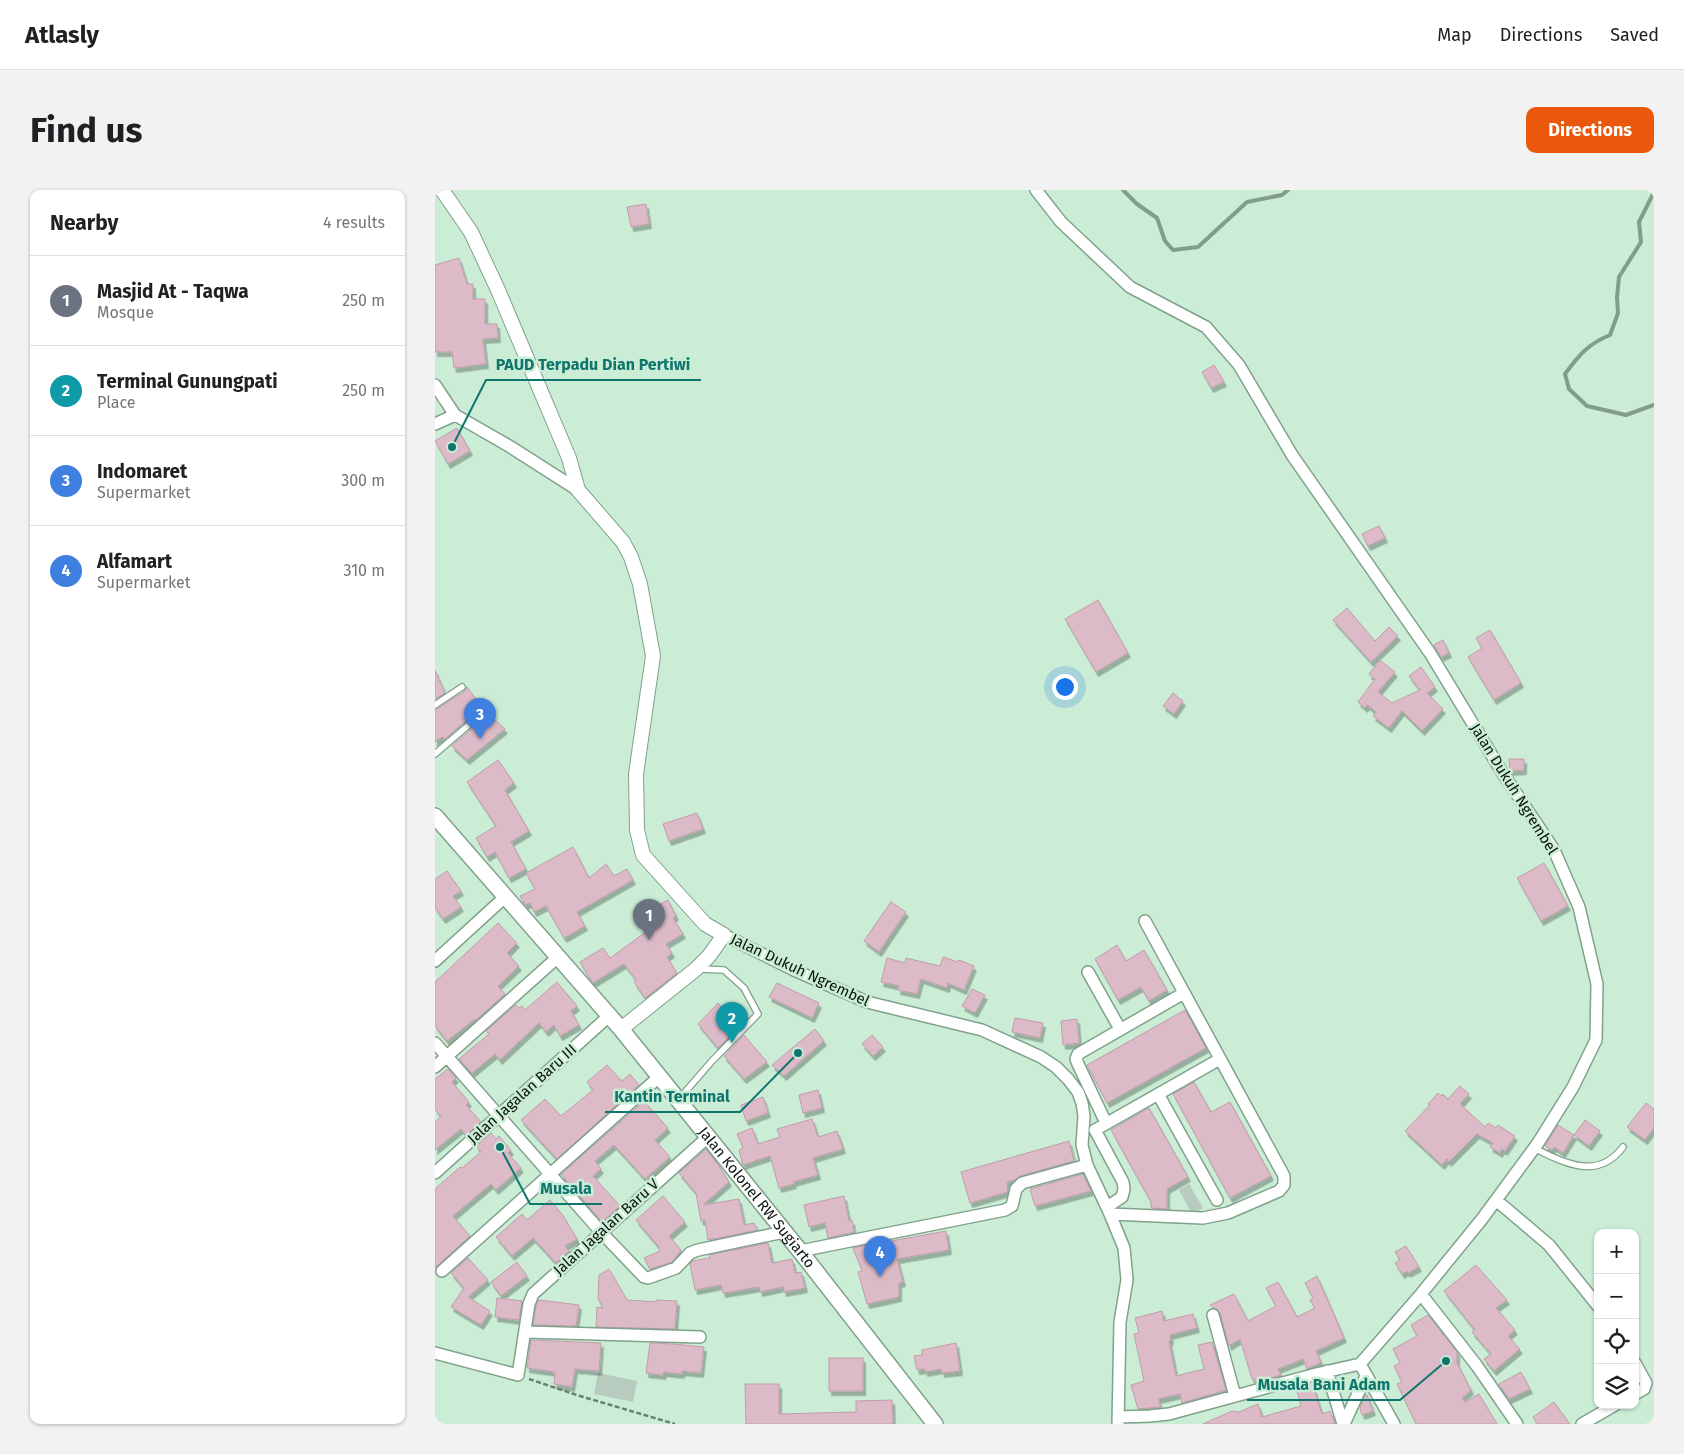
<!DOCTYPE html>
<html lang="en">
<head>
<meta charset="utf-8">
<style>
  :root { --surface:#fff; --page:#f2f2f2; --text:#202124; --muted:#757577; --line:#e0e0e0; --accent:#ea580c }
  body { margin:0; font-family:"Fira Sans",sans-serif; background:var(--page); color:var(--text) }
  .controls { position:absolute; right:15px; bottom:15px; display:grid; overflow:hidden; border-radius:10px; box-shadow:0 1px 4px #0004 }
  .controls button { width:45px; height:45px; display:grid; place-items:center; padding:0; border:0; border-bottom:1px solid var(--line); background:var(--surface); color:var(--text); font:25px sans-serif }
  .you { position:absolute; left:629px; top:496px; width:18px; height:18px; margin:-12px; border:4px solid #fff; border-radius:50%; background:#1a73e8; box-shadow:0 0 0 8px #1a73e833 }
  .badge { display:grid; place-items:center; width:32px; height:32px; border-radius:50%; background:var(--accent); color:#fff; font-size:16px; font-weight:700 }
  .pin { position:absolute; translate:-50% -41px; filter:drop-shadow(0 1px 2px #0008) }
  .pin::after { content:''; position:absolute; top:26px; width:18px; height:15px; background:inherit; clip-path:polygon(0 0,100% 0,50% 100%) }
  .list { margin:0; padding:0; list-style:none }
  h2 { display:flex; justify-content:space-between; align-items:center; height:65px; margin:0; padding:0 20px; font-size:21px }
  h2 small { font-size:16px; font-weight:400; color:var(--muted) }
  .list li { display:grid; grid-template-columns:32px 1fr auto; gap:15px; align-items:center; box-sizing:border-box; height:90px; padding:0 20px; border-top:1px solid var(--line) }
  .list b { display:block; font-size:19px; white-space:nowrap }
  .list p { margin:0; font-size:16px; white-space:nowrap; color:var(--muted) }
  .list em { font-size:16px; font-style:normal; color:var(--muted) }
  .icon { flex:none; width:28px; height:28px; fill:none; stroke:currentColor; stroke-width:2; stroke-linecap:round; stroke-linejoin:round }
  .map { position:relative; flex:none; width:1219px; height:1234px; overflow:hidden; border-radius:10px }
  header { display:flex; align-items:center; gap:30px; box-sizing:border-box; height:70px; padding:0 25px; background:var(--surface); border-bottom:1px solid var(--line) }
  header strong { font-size:24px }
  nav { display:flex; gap:28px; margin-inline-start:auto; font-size:18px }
  .intro { display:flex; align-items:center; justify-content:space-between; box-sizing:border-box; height:120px; padding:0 30px }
  h1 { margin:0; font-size:35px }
  .button { padding:12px 22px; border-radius:10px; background:var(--accent); color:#fff; font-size:18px; font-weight:700 }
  main { display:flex; gap:30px; padding:0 30px }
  aside { flex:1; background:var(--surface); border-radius:10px; box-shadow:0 1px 4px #0004 }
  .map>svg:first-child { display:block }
  .green { fill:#b7ccbe }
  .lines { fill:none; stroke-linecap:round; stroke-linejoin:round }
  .stream { stroke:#829e8b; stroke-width:4 }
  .building { fill:#dcbac7; stroke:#c19ca9; filter:url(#shadow) }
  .service-casing { stroke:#80a18b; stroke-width:8 }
  .minor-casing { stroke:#80a18b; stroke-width:14 }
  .tertiary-casing { stroke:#80a18b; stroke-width:16 }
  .secondary-casing { stroke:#80a18b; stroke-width:18 }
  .path { stroke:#698071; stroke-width:2.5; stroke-dasharray:5 2.5; stroke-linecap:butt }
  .service { stroke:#fff; stroke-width:5.5 }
  .minor { stroke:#fff; stroke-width:11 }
  .tertiary { stroke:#fff; stroke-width:14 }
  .secondary { stroke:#fff; stroke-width:15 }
  .labels { text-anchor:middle; stroke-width:5; stroke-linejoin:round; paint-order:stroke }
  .street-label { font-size:15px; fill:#09150d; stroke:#cbedd6 }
  .leader { fill:none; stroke:#0f766e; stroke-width:2 }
  .callout-dot { fill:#0f766e; stroke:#cbedd6; stroke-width:2 }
  .callout-label { font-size:16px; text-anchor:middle; font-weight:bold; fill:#0f766e; stroke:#cbedd6; stroke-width:5; stroke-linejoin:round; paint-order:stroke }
</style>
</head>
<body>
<header>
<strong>Atlasly</strong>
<nav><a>Map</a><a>Directions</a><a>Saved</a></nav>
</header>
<div class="intro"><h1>Find us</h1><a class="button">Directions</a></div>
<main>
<aside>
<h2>Nearby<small>4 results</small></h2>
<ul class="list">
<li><span class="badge" style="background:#6b7280">1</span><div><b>Masjid At - Taqwa</b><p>Mosque</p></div><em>250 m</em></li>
<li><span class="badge" style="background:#0f9aa8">2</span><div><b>Terminal Gunungpati</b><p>Place</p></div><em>250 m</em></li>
<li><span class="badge" style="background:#3f7fe0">3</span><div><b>Indomaret</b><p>Supermarket</p></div><em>300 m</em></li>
<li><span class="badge" style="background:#3f7fe0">4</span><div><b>Alfamart</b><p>Supermarket</p></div><em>310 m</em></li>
</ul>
</aside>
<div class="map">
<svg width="1219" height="1234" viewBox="0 0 1219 1234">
  <defs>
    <filter id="shadow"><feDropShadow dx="2.5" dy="4.5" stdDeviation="0" flood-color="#0004"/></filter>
  </defs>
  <rect width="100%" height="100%" fill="#cbedd6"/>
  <path class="green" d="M 754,994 L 768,1018 L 757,1024 L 744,1000 Z
    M 163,1183 L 202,1191 L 198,1212 L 159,1204 Z"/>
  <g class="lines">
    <path class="stream" d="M 688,0 L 702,14 L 722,28 L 730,51 L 738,60 L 763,57 L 812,12 L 847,5 L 853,0
      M 1219,2 L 1204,32 L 1206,52 L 1184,87 L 1182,107 L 1183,123 L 1175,145 C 1153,154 1144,165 1130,184 L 1134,199 L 1152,216 L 1191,225 L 1219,215"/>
  </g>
  <path class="building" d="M 211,14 L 214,34 L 196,37 L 192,17 Z
    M 24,68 L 32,94 L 38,94 L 38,109 L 50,109 L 50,134 L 62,134 L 63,148 L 48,149 L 51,174 L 19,178 L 17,162 L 0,162 L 0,75 Z
    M 779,175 L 789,192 L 776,198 L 767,182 Z
    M 22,238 L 35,261 L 13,274 L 0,251 Z
    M 944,336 L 950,348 L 933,356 L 927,344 Z
    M 663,410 L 693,463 L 661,482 L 630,429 Z
    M 912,418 L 940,451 L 954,437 L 963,446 L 936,472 L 898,430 Z
    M 1055,440 L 1086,493 L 1059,510 L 1033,467 L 1047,458 L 1041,448 Z
    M 1008,450 L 1014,463 L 1006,467 L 999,455 Z
    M 945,470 L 960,482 L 943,502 L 957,513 L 985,500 L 974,486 L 986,477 L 1000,497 L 992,503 L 1008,519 L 987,541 L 967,521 L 954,538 L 938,526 L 941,522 L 932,515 L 930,518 L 923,512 L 940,489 L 934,484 Z
    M 0,480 L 10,503 L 0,509 Z
    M 32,497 L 47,517 L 10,549 L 7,547 L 0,552 L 0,520 L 30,501 Z
    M 738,503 L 748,511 L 739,524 L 728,516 Z
    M 53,525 L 57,531 L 59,529 L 70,539 L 32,570 L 17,556 Z
    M 1074,569 L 1089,569 L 1089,580 L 1075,581 Z
    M 63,570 L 79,593 L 70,600 L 94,641 L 76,652 L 91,679 L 74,688 L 60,662 L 52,667 L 41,648 L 61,636 L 32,592 Z
    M 262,623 L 268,639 L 234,651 L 228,634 Z
    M 138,657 L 154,688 L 171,674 L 179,686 L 192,679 L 198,690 L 142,722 L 150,736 L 129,748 L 111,716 L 99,722 L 95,713 L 90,715 L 85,706 L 100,699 L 91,683 Z
    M 1109,673 L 1133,716 L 1106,731 L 1082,688 Z
    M 12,681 L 26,701 L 18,706 L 26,717 L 8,729 L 0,718 L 0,689 Z
    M 233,710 L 241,726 L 238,728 L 248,744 L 231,754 L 237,763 L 232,767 L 242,783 L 210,808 L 199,792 L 201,790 L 189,774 L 158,793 L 145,772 L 168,758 L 175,768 L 223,733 L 216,719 Z
    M 456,712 L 471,722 L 444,762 L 429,751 Z
    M 63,733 L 82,753 L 72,763 L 84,776 L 63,796 L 70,804 L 41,830 L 40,829 L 12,851 L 0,836 L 0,792 Z
    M 682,755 L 691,771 L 709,760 L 732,800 L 714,811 L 706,797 L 683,810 L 660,769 Z
    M 508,767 L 523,772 L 524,770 L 539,776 L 529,800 L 513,793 L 512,798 L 486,789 L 482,804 L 463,800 L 464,796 L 446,792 L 452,768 L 470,773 L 471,768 L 505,776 Z
    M 122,792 L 142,816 L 136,821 L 144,835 L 125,846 L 119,835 L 111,842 L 104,833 L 65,870 L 60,864 L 37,883 L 24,869 L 54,844 L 51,841 L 81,815 L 84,818 L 87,816 L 90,820 Z
    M 342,793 L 384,813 L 377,828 L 334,807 Z
    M 537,799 L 550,805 L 540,823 L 527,816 Z
    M 283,813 L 303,838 L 283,858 L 263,834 Z
    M 750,820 L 771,858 L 672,913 L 652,875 Z
    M 580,828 L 608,833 L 605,848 L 577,842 Z
    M 642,829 L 644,853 L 628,855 L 626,831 Z
    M 380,839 L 389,851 L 349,886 L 337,875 Z
    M 309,845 L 332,872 L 309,889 L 289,866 Z
    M 437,845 L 448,857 L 438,866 L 427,854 Z
    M 172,875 L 187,891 L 195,884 L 204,895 L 122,969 L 86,930 L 110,909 L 126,926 L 158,900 L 152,892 Z
    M 13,879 L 21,888 L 17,892 L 34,912 L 31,915 L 46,932 L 31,945 L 26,939 L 0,960 L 0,932 L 6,927 L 0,919 L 0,889 Z
    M 759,892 L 776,922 L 795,912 L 836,986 L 795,1008 L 738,904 Z
    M 1025,896 L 1034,904 L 1025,914 L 1050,937 L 1053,933 L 1061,938 L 1063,935 L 1080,946 L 1070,961 L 1067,959 L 1065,963 L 1055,957 L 1058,953 L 1042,944 L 1014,972 L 1012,969 L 1007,975 L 970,941 L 995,915 L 993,914 L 1003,903 L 1006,906 L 1008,904 L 1013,909 Z
    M 383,900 L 387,918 L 368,923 L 364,905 Z
    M 328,907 L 333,923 L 311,931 L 306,915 Z
    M 209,911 L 233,938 L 220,950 L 235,967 L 210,989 L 179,955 L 160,971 L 166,979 L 158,986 L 185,1016 L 167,1032 L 126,984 Z
    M 1211,913 L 1219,919 L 1219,938 L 1210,950 L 1192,937 Z
    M 714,918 L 753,987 L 732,999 L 732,1019 L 716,1018 L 716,1012 L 676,940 Z
    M 377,929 L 383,947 L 402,941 L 408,959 L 378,968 L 383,985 L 358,992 L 359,994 L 344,998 L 335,966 L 308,975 L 304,960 L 308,958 L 302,944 L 317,938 L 323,954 L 345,947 L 342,939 Z
    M 1150,930 L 1165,941 L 1154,956 L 1139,945 Z
    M 1123,935 L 1139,945 L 1128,963 L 1119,957 L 1117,960 L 1110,956 Z
    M 56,943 L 61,949 L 64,946 L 76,960 L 73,963 L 86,978 L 61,1000 L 56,994 L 18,1026 L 35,1046 L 0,1078 L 0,999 L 25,977 L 27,978 L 46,962 L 41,956 Z
    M 634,951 L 639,971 L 585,986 L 580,990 L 572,992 L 573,1002 L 535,1013 L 526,982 Z
    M 271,959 L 284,976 L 294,992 L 268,1015 L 304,1009 L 309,1035 L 319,1033 L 323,1040 L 273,1050 L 270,1030 L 266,1031 L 261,1003 L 244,983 Z
    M 648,984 L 656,1001 L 600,1016 L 595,999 Z
    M 228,1006 L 250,1032 L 234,1046 L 246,1060 L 245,1062 L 237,1072 L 215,1079 L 209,1068 L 225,1061 L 223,1058 L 224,1057 L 201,1030 Z
    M 409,1006 L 414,1031 L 417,1030 L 419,1042 L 393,1048 L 390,1033 L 374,1037 L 369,1015 Z
    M 115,1010 L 127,1024 L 142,1049 L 130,1056 L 134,1061 L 121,1073 L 98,1048 L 77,1066 L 61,1047 L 87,1024 L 92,1030 Z
    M 511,1041 L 514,1060 L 462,1069 L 468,1092 L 464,1093 L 464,1107 L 432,1114 L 423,1082 L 427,1081 L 418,1058 Z
    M 333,1053 L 337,1073 L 357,1069 L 360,1083 L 366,1082 L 370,1098 L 349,1102 L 348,1097 L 325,1102 L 324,1097 L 288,1103 L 286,1095 L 260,1100 L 255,1074 L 257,1071 L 275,1068 L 274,1065 Z
    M 971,1056 L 984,1077 L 973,1083 L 972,1081 L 967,1084 L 960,1073 L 965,1070 L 960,1062 Z
    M 33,1068 L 53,1090 L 33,1107 L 55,1121 L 46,1135 L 16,1117 L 29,1098 L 16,1083 Z
    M 82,1072 L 92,1086 L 66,1106 L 56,1092 Z
    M 1041,1075 L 1072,1110 L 1061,1118 L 1080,1140 L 1073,1146 L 1085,1159 L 1059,1181 L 1049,1169 L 1056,1164 L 1037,1142 L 1040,1140 L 1009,1101 Z
    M 174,1079 L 192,1110 L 221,1112 L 221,1110 L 242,1111 L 240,1139 L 161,1137 L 162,1117 L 168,1118 L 163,1109 L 164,1085 Z
    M 882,1086 L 909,1148 L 881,1161 L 886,1172 L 872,1179 L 868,1169 L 843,1179 L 846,1185 L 820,1192 L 819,1188 L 817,1189 L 805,1149 L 794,1156 L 785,1123 L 775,1115 L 799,1104 L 813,1131 L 841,1116 L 831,1098 L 843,1092 L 862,1127 L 880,1118 L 875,1110 L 878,1108 L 870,1093 Z
    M 62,1108 L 87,1111 L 84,1130 L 60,1127 Z
    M 104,1110 L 144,1115 L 141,1136 L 98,1135 L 101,1116 Z
    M 727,1121 L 729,1131 L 758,1124 L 762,1138 L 735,1145 L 736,1150 L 734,1151 L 741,1186 L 769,1179 L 763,1155 L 777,1152 L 791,1200 L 747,1213 L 745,1204 L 723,1209 L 726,1217 L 703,1219 L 696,1195 L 709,1191 L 699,1144 L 704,1143 L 700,1128 Z
    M 993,1125 L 1022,1162 L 1022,1173 L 1036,1200 L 1027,1208 L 1030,1212 L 1044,1204 L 1062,1234 L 981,1234 L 962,1194 L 967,1192 L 959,1176 L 965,1173 L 958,1159 L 982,1146 L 976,1135 Z
    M 96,1150 L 166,1153 L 164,1181 L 140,1179 L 137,1197 L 119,1194 L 120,1182 L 92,1178 Z
    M 215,1153 L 239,1154 L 269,1157 L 266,1183 L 247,1181 L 247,1184 L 229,1182 L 228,1185 L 211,1183 Z
    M 521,1153 L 525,1181 L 507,1183 L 506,1179 L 490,1182 L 490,1179 L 482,1180 L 479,1166 L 487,1165 L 487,1160 Z
    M 394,1168 L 428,1168 L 428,1201 L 394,1201 Z
    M 1086,1182 L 1095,1199 L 1074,1209 L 1064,1194 Z
    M 877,1193 L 887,1224 L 895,1221 L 900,1234 L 768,1234 L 797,1221 L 804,1222 L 823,1214 L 827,1227 L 866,1216 L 861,1198 Z
    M 310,1194 L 344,1194 L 344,1224 L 421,1222 L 421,1211 L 457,1210 L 458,1234 L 311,1234 Z
    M 930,1205 L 932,1205 L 938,1221 L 927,1225 L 925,1218 Z
    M 1119,1212 L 1135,1234 L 1102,1234 L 1098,1227 Z"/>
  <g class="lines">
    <defs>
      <path id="service" d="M 0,515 L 27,497
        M 0,564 L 50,521
        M 244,909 L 277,871 L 323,824 L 309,798 L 289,780 L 264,779
        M 1099,958 C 1129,973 1163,991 1188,957"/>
      <path id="minor" d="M 601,0 L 626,32 L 695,97 L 771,137 L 804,175 L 857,265 L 995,463 L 1067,582 L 1119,660 L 1144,717 L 1162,794 L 1161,850 L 1138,897 L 1103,953 L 1047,1029 L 986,1104 L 925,1174 L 959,1234
        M 0,195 L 20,225 L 74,256 L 143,300
        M 0,234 L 20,225
        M 289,745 L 359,780 L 432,812 L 547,840 L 606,867 L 621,877 L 633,889 L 643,902 L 647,913 L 649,926 L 647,955 L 652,975 L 675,1024 L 689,1058 L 692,1090 L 685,1132 L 683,1234
        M 0,771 L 71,706
        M 653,782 L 685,839
        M 0,853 L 166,1042 L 209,1087 L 213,1088 L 241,1078 L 255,1063 L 263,1060 L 349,1042
        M 0,877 L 124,766
        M 723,904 L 782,1010
        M 671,933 L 643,874 L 641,869 L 643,864 L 749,803
        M 0,983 L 175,825
        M 1061,1010 L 1114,1055 L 1163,1116
        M 672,1017 L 687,1007 L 689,999 L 688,992 L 660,940 L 785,869
        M 675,1024 L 768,1028 L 793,1023 L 844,1001 L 849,995 L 849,986 L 710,731
        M 365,1061 L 570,1020 L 577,1016 L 581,999 L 587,993 L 652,975
        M 7,1081 L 225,886
        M 986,1104 L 1042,1176 L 1082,1234
        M 778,1125 L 800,1206
        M 91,1142 L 265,1147
        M 0,1163 L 83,1185 L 94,1114 L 98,1104 L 274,946
        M 1200,1173 L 1211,1193 L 1209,1199 L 1200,1204
        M 892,1181 L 908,1234
        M 684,1227 L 715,1226 L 734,1224 L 881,1184 L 925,1174
        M 909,1234 L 931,1186
        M 1147,1234 L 1180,1215"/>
      <path id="tertiary" d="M 7,0 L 36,42 L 63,100 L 134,268 L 143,300 L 188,352 L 196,367 L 205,394 L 218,466 L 201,584 L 202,640 L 208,665 L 270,734 L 289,745 L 274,766 L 261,779 L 186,839"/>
      <g id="secondary">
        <path id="s1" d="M 0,626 L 186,839 L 365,1061 L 500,1234"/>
      </g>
    </defs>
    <use href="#service" class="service-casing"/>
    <use href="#minor" class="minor-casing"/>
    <use href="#tertiary" class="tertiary-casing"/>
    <use href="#secondary" class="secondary-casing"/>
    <path class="path" d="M 94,1189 L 145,1206 L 240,1234"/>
    <use href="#service" class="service"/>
    <use href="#minor" class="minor"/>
    <use href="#tertiary" class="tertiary"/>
    <use href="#secondary" class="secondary"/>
  </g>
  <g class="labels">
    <g class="street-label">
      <text transform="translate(1079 599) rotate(58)" y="5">Jalan Dukuh Ngrembel</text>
      <text transform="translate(365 780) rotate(25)" y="5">Jalan Dukuh Ngrembel</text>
      <text transform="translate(87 904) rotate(-42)" y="5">Jalan Jagalan Baru III</text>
      <text dy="5" stroke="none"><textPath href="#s1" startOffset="499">Jalan Kolonel RW Sugiarto</textPath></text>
      <text transform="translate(171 1037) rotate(-42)" y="5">Jalan Jagalan Baru V</text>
    </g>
  </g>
  <path class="leader" d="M17 257L51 190H266M363 863L305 922H170M65 957L95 1014H167M1011 1171L965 1210H812"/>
  <g class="callout-dot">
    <circle cx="17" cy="257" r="5"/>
    <circle cx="363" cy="863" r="5"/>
    <circle cx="65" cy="957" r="5"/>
    <circle cx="1011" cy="1171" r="5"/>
  </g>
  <g class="callout-label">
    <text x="158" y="180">PAUD Terpadu Dian Pertiwi</text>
    <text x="237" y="912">Kantin Terminal</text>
    <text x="131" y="1004">Musala</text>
    <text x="889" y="1200">Musala Bani Adam</text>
  </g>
</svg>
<div class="controls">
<button>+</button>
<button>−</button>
<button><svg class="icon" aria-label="locate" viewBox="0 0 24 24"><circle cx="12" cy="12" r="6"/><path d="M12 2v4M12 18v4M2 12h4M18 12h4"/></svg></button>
<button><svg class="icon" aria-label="layers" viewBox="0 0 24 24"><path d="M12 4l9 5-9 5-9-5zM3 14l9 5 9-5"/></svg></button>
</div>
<div class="you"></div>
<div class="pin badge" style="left:214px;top:750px;background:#6b7280">1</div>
<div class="pin badge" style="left:297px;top:853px;background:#0f9aa8">2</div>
<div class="pin badge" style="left:45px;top:549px;background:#3f7fe0">3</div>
<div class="pin badge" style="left:445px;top:1087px;background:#3f7fe0">4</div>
</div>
</main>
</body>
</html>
